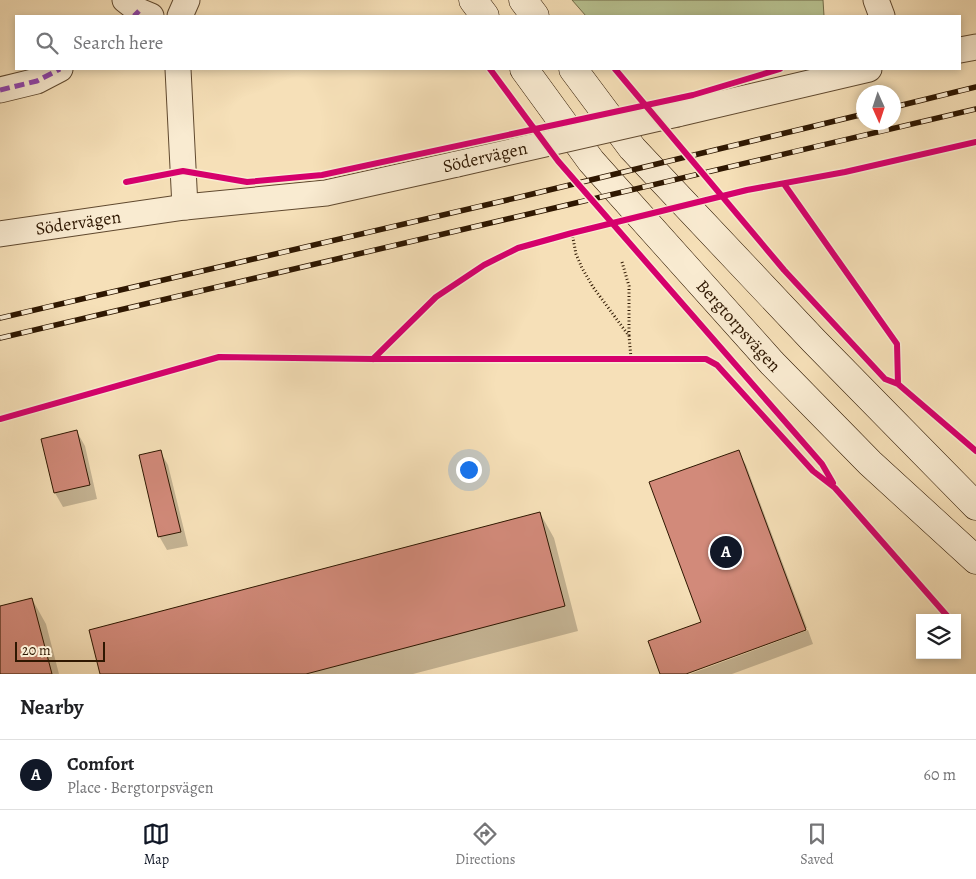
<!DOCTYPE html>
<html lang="en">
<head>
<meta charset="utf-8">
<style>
  :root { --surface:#fff; --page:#f6f6f6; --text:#202124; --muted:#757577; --line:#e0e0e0; --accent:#111827 }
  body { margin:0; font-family:Alegreya,serif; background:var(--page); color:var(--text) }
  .controls { position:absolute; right:15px; bottom:15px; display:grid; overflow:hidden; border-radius:0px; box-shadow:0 2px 8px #0003 }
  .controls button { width:45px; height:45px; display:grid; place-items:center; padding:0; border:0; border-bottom:1px solid var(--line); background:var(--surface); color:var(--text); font:25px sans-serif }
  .compass { position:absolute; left:856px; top:85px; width:45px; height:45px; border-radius:50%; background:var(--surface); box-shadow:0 2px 8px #0003; rotate:177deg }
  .scale { position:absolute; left:15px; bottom:12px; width:90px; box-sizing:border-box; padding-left:5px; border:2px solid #2e1701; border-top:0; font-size:14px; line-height:18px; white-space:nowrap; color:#2e1701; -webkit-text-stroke:4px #f9ebd1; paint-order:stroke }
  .you { position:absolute; left:468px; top:469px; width:18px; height:18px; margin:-12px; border:4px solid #fff; border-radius:50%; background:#1a73e8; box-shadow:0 0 0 8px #1a73e833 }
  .badge { display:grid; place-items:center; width:32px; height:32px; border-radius:50%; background:var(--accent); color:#fff; font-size:16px; font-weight:700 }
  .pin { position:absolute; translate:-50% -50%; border:2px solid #fff; box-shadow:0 1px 5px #0006 }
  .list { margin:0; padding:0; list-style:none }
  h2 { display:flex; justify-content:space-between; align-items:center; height:65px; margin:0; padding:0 20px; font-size:21px }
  h2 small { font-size:16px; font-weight:400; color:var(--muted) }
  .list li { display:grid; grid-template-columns:32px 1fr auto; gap:15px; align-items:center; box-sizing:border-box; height:70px; padding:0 20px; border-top:1px solid var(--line) }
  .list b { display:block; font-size:19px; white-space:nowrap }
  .list p { margin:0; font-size:16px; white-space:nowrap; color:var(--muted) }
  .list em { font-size:16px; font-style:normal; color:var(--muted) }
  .icon { flex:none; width:28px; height:28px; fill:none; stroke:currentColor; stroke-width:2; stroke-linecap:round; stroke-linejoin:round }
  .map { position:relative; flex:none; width:976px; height:674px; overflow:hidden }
  .search { position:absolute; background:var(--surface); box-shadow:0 2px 8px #0003; left:15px; right:15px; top:15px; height:55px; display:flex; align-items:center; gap:12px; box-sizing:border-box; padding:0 18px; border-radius:0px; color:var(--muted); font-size:19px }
  .sheet { height:135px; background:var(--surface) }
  nav { display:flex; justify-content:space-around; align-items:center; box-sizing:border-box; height:70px; border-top:1px solid var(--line); background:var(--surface); font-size:14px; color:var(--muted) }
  nav a { display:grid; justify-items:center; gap:2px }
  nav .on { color:var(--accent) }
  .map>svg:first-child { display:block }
  .green { fill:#b8c392; stroke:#736d4a }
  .shadow { fill:#0003 }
  .building { fill:#d28a7a; stroke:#2e1701 }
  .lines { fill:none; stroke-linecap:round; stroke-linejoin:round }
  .minor-casing { stroke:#60492f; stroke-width:27 }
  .secondary-casing { stroke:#2e1701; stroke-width:29 }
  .path { stroke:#2e1701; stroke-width:3; stroke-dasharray:1 2.5; stroke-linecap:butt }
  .minor { stroke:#f9ebd1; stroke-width:25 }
  .secondary { stroke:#f9ebd1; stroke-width:28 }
  .rail-casing { stroke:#2e1701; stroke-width:5.5 }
  .rail { stroke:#f9ebd1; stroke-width:4; stroke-dasharray:11; stroke-linecap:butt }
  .minor-bridge-casing { stroke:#60492f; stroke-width:27; stroke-linecap:butt }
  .minor-bridge { stroke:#f9ebd1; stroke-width:25 }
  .quiet { stroke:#8e44ad; stroke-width:5; stroke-dasharray:10 5; stroke-linecap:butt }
  .cycleway-casing { stroke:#f9ebd1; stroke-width:9 }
  .cycleway { stroke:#d6006c; stroke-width:6 }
  .labels { text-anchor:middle; stroke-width:4; stroke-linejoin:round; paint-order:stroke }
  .street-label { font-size:18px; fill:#2e1701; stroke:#f9ebd1 }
</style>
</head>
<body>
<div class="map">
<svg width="976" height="674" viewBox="0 0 976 674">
  <rect width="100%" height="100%" fill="#f6e0b8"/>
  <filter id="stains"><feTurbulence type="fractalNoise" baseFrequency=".004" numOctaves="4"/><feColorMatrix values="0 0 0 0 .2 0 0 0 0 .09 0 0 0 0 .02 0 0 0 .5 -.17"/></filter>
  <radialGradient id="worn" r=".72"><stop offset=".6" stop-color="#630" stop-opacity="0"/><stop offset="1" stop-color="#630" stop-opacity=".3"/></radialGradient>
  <path class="green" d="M 572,0 L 823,0 L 824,16 L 586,16 Z"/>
  <path class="shadow" d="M 77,432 L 85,446 L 97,499 L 63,507 L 55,493 L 43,440 Z
    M 160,451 L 168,465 L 188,546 L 167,550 L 159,536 Z
    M 738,452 L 746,465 L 807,628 L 683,674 L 661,674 L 702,623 Z
    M 540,513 L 554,538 L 578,631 L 413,674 L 101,674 Z
    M 32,599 L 46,624 L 59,674 L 0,674 L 0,608 Z
    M 808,630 L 813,644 L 732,674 L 690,674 Z"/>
  <path class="building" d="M 77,430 L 90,485 L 54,493 L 41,439 Z
    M 161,450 L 181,532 L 158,537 L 139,455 Z
    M 739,450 L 806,630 L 686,674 L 660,674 L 648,641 L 701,622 L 649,482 Z
    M 540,512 L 565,606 L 306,674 L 100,674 L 89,630 Z
    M 32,598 L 52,674 L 0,674 L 0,606 Z"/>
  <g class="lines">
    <defs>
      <g id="minor">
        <path d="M 125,0 L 139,11 L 151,16"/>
        <path d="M 876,0 L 882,16"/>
        <path d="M 180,16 L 187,0"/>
        <path d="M 960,50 L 976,47"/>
        <path d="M 178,69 L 185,207"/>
        <path d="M 0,90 L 37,81 L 60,69"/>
        <path d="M 677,114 L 869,69"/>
        <path id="s1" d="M 0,234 L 185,207 L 326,193 L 457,164"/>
      </g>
      <g id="secondary">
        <path d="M 473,0 L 485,16"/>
        <path d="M 523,0 L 535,16"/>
        <path id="s2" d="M 524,69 L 591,161 L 772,363 L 870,463 L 976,560"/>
        <path d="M 573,69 L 632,148 L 814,341 L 976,506"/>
      </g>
    </defs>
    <use href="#minor" class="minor-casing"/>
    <use href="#secondary" class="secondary-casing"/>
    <path class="path" d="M 572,233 L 576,254 L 582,268 L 593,287 L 629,336 L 631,358
      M 622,262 L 629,286 L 629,336"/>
    <use href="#minor" class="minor"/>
    <use href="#secondary" class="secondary"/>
    <defs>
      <path id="rail" d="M 894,107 L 976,87
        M 0,318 L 520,197 L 864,114
        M 0,338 L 976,109"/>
    </defs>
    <use href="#rail" class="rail-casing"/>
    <use href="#rail" class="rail"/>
    <defs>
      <path id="minor-bridge" d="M 457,164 L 677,114"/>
    </defs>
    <use href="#minor-bridge" class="minor-bridge-casing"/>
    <use href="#minor-bridge" class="minor-bridge"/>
    <path class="quiet" d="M 134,16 L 139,11
      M 0,90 L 37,81 L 60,69"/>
    <defs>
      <path id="cycleway" d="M 490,69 L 558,161 L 822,464 L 833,483
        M 615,69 L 784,270 L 885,379 L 898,384 L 976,451
        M 126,182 L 183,171 L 247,182 L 322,175 L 693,95 L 780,69
        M 784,184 L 897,344 L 898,384
        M 373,359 L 436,297 L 484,265 L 518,248 L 572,233 L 747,190 L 845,172 L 976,142
        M 0,419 L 219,357 L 373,359 L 706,359 L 717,365 L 813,471 L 835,488 L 949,618"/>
    </defs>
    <use href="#cycleway" class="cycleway-casing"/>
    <use href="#cycleway" class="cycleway"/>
  </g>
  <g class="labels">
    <g class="street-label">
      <text transform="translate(485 157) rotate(-13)" y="6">Södervägen</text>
      <text dy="6" stroke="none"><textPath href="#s1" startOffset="79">Södervägen</textPath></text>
      <text dy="6" stroke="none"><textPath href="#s2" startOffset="335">Bergtorpsvägen</textPath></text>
    </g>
  </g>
  <rect width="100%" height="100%" filter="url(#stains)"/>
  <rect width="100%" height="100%" fill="url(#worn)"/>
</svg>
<div class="controls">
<button><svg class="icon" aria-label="layers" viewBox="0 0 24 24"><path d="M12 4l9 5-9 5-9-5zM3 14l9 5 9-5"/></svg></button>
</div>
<svg class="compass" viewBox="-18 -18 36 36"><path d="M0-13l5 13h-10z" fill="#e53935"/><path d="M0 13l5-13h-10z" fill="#757577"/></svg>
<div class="scale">20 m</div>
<div class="you"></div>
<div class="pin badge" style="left:726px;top:552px">A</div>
<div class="search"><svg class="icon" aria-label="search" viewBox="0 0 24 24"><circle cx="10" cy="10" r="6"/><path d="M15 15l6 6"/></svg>Search here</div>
</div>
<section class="sheet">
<h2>Nearby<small></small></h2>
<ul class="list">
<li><span class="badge">A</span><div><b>Comfort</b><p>Place · Bergtorpsvägen</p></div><em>60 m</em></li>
</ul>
</section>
<nav>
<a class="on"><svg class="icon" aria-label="map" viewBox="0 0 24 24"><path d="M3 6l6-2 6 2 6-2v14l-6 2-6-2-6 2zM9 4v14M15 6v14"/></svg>Map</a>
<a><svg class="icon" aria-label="directions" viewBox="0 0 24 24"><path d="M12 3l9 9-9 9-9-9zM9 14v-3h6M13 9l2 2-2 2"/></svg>Directions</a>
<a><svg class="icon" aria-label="saved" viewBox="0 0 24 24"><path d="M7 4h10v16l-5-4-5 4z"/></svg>Saved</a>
</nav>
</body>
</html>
